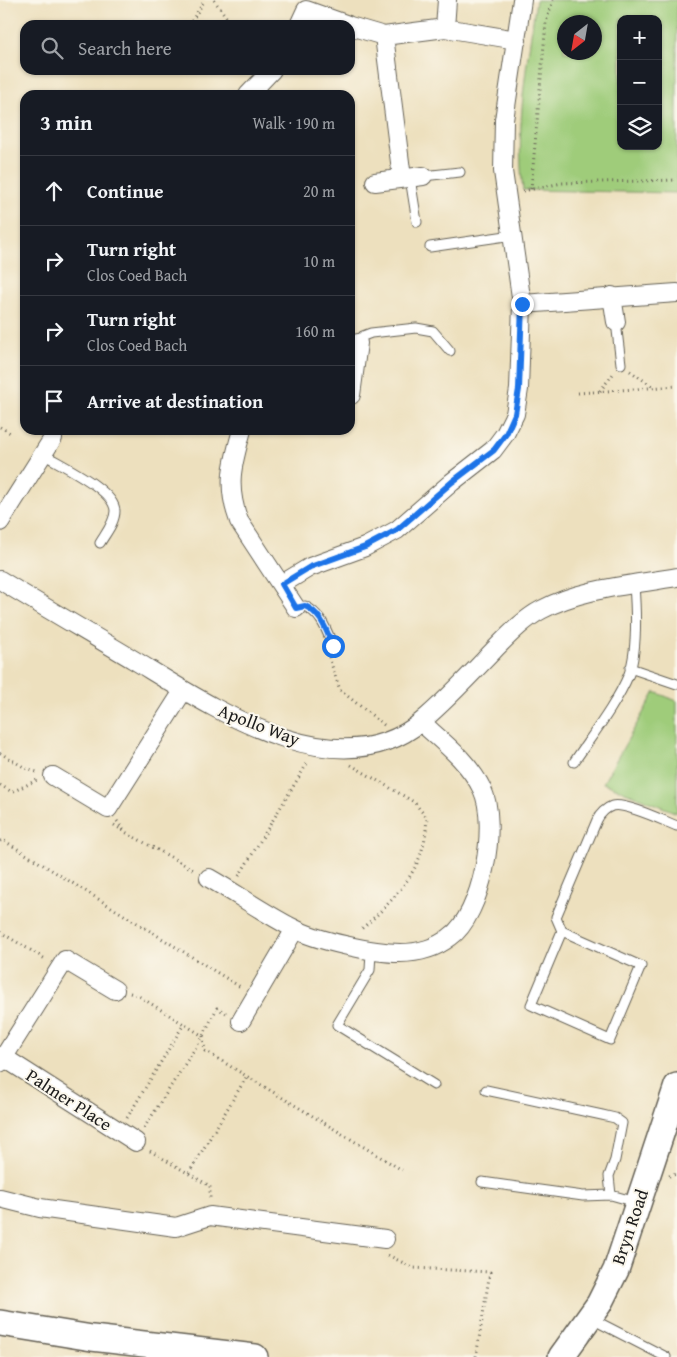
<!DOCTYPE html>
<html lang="en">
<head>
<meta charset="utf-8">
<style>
  :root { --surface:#171b24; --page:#20242c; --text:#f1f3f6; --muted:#9ea1a6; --line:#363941 }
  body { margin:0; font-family:"Gentium Book Plus",serif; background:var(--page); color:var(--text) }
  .controls { position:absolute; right:15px; top:15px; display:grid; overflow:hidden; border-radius:10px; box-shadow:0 1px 4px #0004 }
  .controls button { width:45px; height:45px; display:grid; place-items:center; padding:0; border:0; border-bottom:1px solid var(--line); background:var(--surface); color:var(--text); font:25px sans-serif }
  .compass { position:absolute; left:557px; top:15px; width:45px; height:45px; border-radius:50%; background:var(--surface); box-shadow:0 1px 4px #0004; rotate:211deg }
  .stop { position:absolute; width:15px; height:15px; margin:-11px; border:4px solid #1a73e8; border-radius:50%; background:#fff }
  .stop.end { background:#1a73e8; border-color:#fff; box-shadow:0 1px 5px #0008 }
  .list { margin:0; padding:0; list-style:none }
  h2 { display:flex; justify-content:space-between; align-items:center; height:65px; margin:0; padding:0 20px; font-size:21px }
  h2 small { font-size:16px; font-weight:400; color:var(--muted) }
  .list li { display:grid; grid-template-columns:32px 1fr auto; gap:15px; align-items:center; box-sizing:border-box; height:70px; padding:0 20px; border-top:1px solid var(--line) }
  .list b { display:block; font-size:19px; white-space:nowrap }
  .list p { margin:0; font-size:16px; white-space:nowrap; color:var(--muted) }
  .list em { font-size:16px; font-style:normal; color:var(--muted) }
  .icon { flex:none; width:28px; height:28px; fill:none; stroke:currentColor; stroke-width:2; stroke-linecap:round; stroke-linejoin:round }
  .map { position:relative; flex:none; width:677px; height:1357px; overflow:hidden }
  .search { position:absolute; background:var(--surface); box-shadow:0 1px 4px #0004; left:20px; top:20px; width:335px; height:55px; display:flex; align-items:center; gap:12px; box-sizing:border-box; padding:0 18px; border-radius:15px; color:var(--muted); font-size:19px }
  .panel { position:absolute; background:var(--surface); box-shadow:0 1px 4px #0004; left:20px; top:90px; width:335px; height:345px; border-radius:15px }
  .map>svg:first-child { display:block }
  .green { fill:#9fcc7a; stroke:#5e744b; fill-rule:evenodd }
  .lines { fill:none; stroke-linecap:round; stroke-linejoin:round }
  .lane-casing { stroke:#656155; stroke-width:11 }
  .street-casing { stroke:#656155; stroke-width:20 }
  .secondary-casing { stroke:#656155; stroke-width:28 }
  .path { stroke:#656155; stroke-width:3; stroke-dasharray:1 4; stroke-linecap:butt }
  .lane { stroke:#fff; stroke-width:9 }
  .street { stroke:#fff; stroke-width:18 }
  .secondary { stroke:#fff; stroke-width:25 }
  .route { stroke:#1a73e8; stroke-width:6 }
  .labels { text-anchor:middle; stroke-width:4; stroke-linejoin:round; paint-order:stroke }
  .street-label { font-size:18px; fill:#1c1c1c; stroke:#fbf7ec }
</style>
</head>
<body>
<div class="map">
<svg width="677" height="1357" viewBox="0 0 677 1357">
  <rect width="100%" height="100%" fill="#fbf7ec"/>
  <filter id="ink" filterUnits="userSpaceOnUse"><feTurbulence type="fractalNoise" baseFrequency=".02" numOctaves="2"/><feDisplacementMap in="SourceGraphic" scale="10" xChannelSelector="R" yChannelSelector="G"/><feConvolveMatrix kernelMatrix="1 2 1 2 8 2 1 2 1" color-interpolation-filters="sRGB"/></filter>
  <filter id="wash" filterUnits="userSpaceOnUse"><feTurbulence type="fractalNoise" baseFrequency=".0096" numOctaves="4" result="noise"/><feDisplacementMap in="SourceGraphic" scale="20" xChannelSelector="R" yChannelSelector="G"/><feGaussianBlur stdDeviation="1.12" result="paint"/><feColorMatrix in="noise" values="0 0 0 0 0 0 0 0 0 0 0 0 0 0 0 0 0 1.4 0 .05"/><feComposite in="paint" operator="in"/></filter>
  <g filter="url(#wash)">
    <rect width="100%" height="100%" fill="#ede0be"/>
    <path class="green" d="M 536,0 L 677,0 L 677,193 L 523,190 C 515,126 527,64 536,0 ZM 621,19 L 658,19 L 658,146 L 621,146 ZM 564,22 L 594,22 L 594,52 L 564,52 Z
      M 655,692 L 677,701 L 677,813 L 603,783 Z"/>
  </g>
  <g filter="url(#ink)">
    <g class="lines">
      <defs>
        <path id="lane" d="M 423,176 L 460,172
          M 410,178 L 417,222
          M 430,247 L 513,235
          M 616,322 L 621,364
          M 358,343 L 363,336 L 371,333 L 416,328 L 433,331 L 450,351
          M 43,454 C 59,464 115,490 115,511 C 115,522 106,533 100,543
          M 296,608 L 305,606 C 322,615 326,629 333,646
          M 630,668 L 677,684
          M 574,762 C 593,734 616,705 629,674 C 638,649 636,611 634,585
          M 562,931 L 531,1005 L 610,1040 L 641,966 L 562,931 L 556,917 L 597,820 C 600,814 606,808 612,806 C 625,802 664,821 677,826
          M 371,952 L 370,970 L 337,1025 L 434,1085
          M 486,1090 L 602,1115 L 615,1118 L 622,1123 L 615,1160 L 609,1176 L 611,1195
          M 482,1182 L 583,1196 L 611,1195 L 636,1202
          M 590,1318 L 666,1357"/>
        <path id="street" d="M 299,25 L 306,10 L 348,25
          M 350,26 L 384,36 L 445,28 L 517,40
          M 445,28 L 447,0
          M 384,36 L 402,178
          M 248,95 L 272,70
          M 375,182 L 423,176
          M 612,296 L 616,322
          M 522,304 L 677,293
          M 351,395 L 358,343
          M 242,430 C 232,465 226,486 239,521 L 296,608
          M 0,522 L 53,438
          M 0,580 C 44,607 89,633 134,660 C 210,706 337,793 422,721 C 448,699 471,674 494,650 C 508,636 524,619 541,610 C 582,588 632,585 677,577
          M 282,584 L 310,567 L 365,547 L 397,530 L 452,482 L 493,450 L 505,434 L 515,414 L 519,389 L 522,304 L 503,171 L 504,120 L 522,0
          M 53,776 L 108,809 L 183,691
          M 209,878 C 237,894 264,913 293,928 C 317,941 374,953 400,953 C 418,953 436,948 450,937 C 482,915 499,824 482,789 C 469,762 443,742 421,722
          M 241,1021 L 295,929
          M 3,1057 L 136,1142
          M 0,1063 L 65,960 L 115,990
          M 0,1198 L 40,1208 L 176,1227 L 210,1216 L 385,1239"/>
        <path id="secondary" d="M 0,1323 L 92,1338 L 255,1357
          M 561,1357 L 599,1304 L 616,1270 L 677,1086"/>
      </defs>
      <use href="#lane" class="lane-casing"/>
      <use href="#street" class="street-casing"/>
      <use href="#secondary" class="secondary-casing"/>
      <path class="path" d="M 214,0 L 232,25
        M 189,25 L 205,0
        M 531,189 L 546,22 L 553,0
        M 523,191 L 562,183 L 677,180
        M 630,371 L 652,386
        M 600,391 L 613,374
        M 578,393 L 677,386
        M 0,427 L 12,434
        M 329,657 L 340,690 L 384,725
        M 0,753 L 27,769 L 37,772
        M 351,765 L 414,802 L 427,818 C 426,827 426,837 423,846 C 416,878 385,909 360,930
        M 0,785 L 12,792 L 37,780
        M 117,821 L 125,832 L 196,871
        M 114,825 L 127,833
        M 0,841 L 3,840 L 242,988
        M 239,876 L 308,762
        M 0,932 L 47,960
        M 130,993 L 137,995 L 203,1036 L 205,1051 L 402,1170
        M 127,1118 L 184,1024
        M 144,1128 L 203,1036 L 217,1008 L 226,1013
        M 150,1151 L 210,1186 L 210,1200
        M 189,1173 L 247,1076
        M 669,1176 L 677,1174
        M 388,1255 L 413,1268 L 490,1272 L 476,1357"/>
      <use href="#lane" class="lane"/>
      <use href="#street" class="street"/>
      <use href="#secondary" class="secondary"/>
    </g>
  </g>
  <g class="lines" filter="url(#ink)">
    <path class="route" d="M 333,646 C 326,630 322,614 305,606 L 296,608 L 282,584 L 310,567 L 365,547 L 397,530 L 452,482 L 494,450 L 506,434 L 515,414 L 519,389 L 522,304"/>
  </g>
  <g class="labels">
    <g class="street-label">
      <text transform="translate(259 725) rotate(21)" y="6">Apollo Way</text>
      <text transform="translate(69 1100) rotate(33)" y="6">Palmer Place</text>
      <text transform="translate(630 1227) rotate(-71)" y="6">Bryn Road</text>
    </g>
  </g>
</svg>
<div class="controls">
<button>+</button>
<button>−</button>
<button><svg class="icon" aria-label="layers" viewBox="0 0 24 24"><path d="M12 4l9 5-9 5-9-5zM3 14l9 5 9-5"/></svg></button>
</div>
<svg class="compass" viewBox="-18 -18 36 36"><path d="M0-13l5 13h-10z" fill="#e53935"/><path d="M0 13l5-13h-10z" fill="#9ea1a6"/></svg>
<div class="stop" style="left:333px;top:646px"></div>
<div class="stop end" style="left:522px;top:304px"></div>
<div class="search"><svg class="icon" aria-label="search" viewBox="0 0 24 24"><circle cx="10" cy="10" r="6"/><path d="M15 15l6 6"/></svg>Search here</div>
<section class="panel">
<h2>3 min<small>Walk · 190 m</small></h2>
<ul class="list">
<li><svg class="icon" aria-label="ahead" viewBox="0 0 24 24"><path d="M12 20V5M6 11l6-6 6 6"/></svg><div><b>Continue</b></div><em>20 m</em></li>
<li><svg class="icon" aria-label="right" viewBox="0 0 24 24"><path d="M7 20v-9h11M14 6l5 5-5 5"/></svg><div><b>Turn right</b><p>Clos Coed Bach</p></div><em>10 m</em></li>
<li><svg class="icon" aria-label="right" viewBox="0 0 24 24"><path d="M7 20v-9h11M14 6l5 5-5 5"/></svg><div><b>Turn right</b><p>Clos Coed Bach</p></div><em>160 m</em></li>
<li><svg class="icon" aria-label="arrive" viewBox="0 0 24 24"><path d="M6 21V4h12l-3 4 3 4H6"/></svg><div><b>Arrive at destination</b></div></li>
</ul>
</section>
</div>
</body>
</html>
